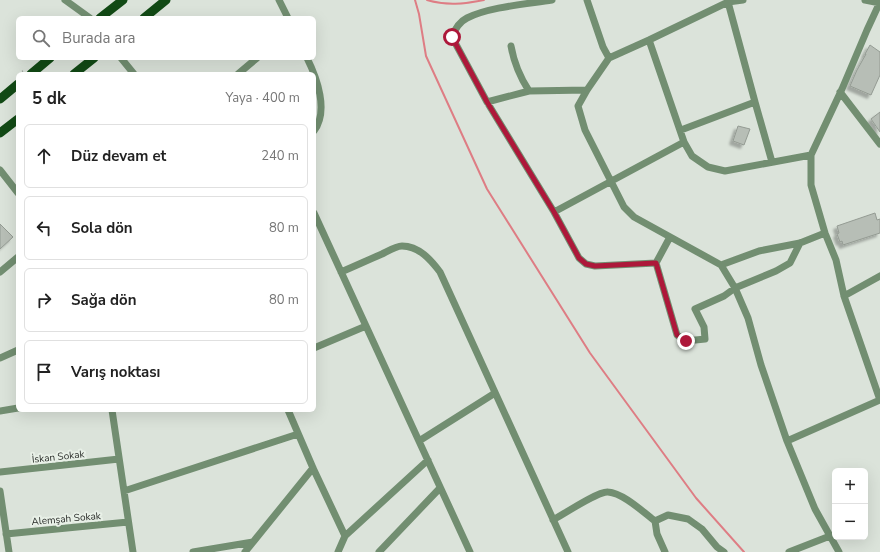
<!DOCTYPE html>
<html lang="tr">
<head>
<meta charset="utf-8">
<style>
  :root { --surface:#fff; --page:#f2f2f2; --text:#222; --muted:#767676; --line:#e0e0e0 }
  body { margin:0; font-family:"Nunito Sans",sans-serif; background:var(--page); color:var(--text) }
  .controls { position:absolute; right:12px; bottom:12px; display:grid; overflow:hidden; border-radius:6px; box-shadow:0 4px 16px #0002 }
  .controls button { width:36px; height:36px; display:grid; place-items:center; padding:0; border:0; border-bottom:1px solid var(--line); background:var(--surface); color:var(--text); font:20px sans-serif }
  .stop { position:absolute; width:12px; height:12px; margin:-9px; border:3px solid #ad183a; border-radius:50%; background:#fff }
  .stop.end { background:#ad183a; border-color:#fff; box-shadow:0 1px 4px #0008 }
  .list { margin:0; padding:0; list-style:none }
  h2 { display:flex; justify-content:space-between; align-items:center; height:52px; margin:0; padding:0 16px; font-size:17px }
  h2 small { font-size:13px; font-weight:400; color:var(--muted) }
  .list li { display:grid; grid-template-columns:26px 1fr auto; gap:12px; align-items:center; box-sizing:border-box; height:64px; margin:0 8px 8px; padding:0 8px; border:1px solid var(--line); border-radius:6px }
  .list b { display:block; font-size:15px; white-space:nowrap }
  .list em { font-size:13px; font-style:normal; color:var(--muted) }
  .icon { flex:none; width:22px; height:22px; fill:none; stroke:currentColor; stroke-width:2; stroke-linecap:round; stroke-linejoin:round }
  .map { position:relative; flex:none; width:880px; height:552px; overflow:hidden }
  .search { position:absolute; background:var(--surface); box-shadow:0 4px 16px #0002; left:16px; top:16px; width:300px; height:44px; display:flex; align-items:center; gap:10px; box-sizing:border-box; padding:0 14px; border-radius:6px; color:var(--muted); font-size:15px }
  .panel { position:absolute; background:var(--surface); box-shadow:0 4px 16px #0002; left:16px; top:72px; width:300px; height:340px; border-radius:6px }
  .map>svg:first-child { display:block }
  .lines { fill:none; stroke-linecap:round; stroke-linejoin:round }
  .stream { stroke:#de7d84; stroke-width:2 }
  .building { fill:#b7beb6; stroke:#949b93; filter:url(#shadow) }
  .path { stroke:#949a93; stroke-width:1.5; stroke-dasharray:1 3; stroke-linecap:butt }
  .minor { stroke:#728e71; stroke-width:7 }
  .major { stroke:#124a15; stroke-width:9 }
  .route { stroke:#ad183a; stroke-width:5 }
  .labels { text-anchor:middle; stroke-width:4; stroke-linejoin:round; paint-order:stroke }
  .street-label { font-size:10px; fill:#2a2d2a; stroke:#e8f0e7 }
</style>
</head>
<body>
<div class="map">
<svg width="880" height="552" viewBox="0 0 880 552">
  <defs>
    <filter id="shadow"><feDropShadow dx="-3.5" dy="3.5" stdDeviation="1" flood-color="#0004"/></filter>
  </defs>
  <rect width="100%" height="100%" fill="#dbe3da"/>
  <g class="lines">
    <path class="stream" d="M 415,0 L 419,14 L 426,56 L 487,189 L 590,353 L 696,498 L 744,552
      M 427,0 C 447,6 464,4 484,0"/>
  </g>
  <path class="building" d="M 870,45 L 880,52 L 880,75 L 871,95 L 850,86 L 857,70 L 866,54 L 865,54 Z
    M 880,112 L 880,132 L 871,119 Z
    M 738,126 L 750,129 L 744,145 L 733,141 Z
    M 875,213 L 877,220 L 880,219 L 880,233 L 843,245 L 842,241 L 840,242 L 837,234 L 839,233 L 837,226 Z
    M 0,224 L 13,237 L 0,249 Z"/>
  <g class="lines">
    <path class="path" d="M 19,74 L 24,70"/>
    <path class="minor" d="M 65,0 L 90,18
      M 279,0 L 288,18
      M 552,0 C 527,4 489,7 467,18 C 459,22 455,29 452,37 L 487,102 L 554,212 L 579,258 L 586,264 L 595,266 L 656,263
      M 587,0 L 603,47 L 609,58
      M 743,0 L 728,2 L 649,40 L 609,58 L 587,90 L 578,106 L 585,130 L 624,207 L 634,217 L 721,265 L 735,288 L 748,318 L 761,365 L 787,441
      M 865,0 L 880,3
      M 728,2 L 755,102 L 772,162
      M 880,2 L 867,30 L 842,89 L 811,155 L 811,185 L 825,233 L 836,260 L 844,296 L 880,400
      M 649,40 L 684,142 L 692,156 L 708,167 L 725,171 L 811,155
      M 511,46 C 514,63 520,77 529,91
      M 121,58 L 134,74
      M 307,58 C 317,78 329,111 314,131
      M 238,74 L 257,58
      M 840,92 L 880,144
      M 487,102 L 529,91 L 587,90
      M 681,130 L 755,102
      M 0,170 L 18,193
      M 554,212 L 684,142
      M 314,213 L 470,552
      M 670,237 L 656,263 L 677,335 L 686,341 L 705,339 L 704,327 L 695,309 L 724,296 L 735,288 L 776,271 L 790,263 L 800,243
      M 721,265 L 759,251 L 800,243 L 825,233
      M 0,272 L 18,257
      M 341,272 C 355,266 368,260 382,254 C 388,251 396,246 402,246 C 419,246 431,260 440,272 L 568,552
      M 844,296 L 880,276
      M 314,348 L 366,326
      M 0,358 L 18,350
      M 112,410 L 133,552
      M 288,410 L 313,468 L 345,536
      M 0,411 L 18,408
      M 419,441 L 495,393
      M 0,472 L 119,459
      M 0,491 L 9,552
      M 124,491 L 298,434
      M 553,520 C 564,514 598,491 608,492 C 623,493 643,512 655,521
      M 6,534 L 128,522
      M 193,552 L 253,542
      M 245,552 L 313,468
      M 338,552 L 345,536 L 428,460
      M 379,552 L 440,488
      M 665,552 L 657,534 L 655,521 L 668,515 L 688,519 L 702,529 L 717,547 L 724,552
      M 789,552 L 830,536
      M 839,552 L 815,509 L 787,441 L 880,400"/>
    <path class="major" d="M 100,18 L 123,0
      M 144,18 L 166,0
      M 31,74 L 50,58
      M 74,74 L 94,58
      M 0,99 L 18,84
      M 0,133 L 18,119"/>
  </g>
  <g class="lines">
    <path class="route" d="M 452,37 L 487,102 L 554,212 L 579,258 L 586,264 L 595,266 L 656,263 L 677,335 L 686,341"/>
  </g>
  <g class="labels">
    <g class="street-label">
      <text transform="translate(58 456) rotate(-6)" y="4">İskan Sokak</text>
      <text transform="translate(66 518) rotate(-5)" y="4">Alemşah Sokak</text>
    </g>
  </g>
</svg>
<div class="controls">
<button>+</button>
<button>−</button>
</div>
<div class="stop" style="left:452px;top:37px"></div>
<div class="stop end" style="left:686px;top:341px"></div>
<div class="search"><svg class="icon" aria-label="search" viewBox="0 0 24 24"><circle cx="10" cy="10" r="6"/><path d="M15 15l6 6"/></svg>Burada ara</div>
<section class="panel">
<h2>5 dk<small>Yaya · 400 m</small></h2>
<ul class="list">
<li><svg class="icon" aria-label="ahead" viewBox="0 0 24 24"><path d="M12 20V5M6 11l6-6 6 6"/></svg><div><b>Düz devam et</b></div><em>240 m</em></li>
<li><svg class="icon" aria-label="left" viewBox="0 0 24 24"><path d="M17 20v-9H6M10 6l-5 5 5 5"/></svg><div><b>Sola dön</b></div><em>80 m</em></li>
<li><svg class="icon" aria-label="right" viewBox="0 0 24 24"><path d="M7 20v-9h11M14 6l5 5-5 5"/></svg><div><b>Sağa dön</b></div><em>80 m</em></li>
<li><svg class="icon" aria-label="arrive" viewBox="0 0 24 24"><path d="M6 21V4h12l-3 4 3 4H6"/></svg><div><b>Varış noktası</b></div></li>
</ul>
</section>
</div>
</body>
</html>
